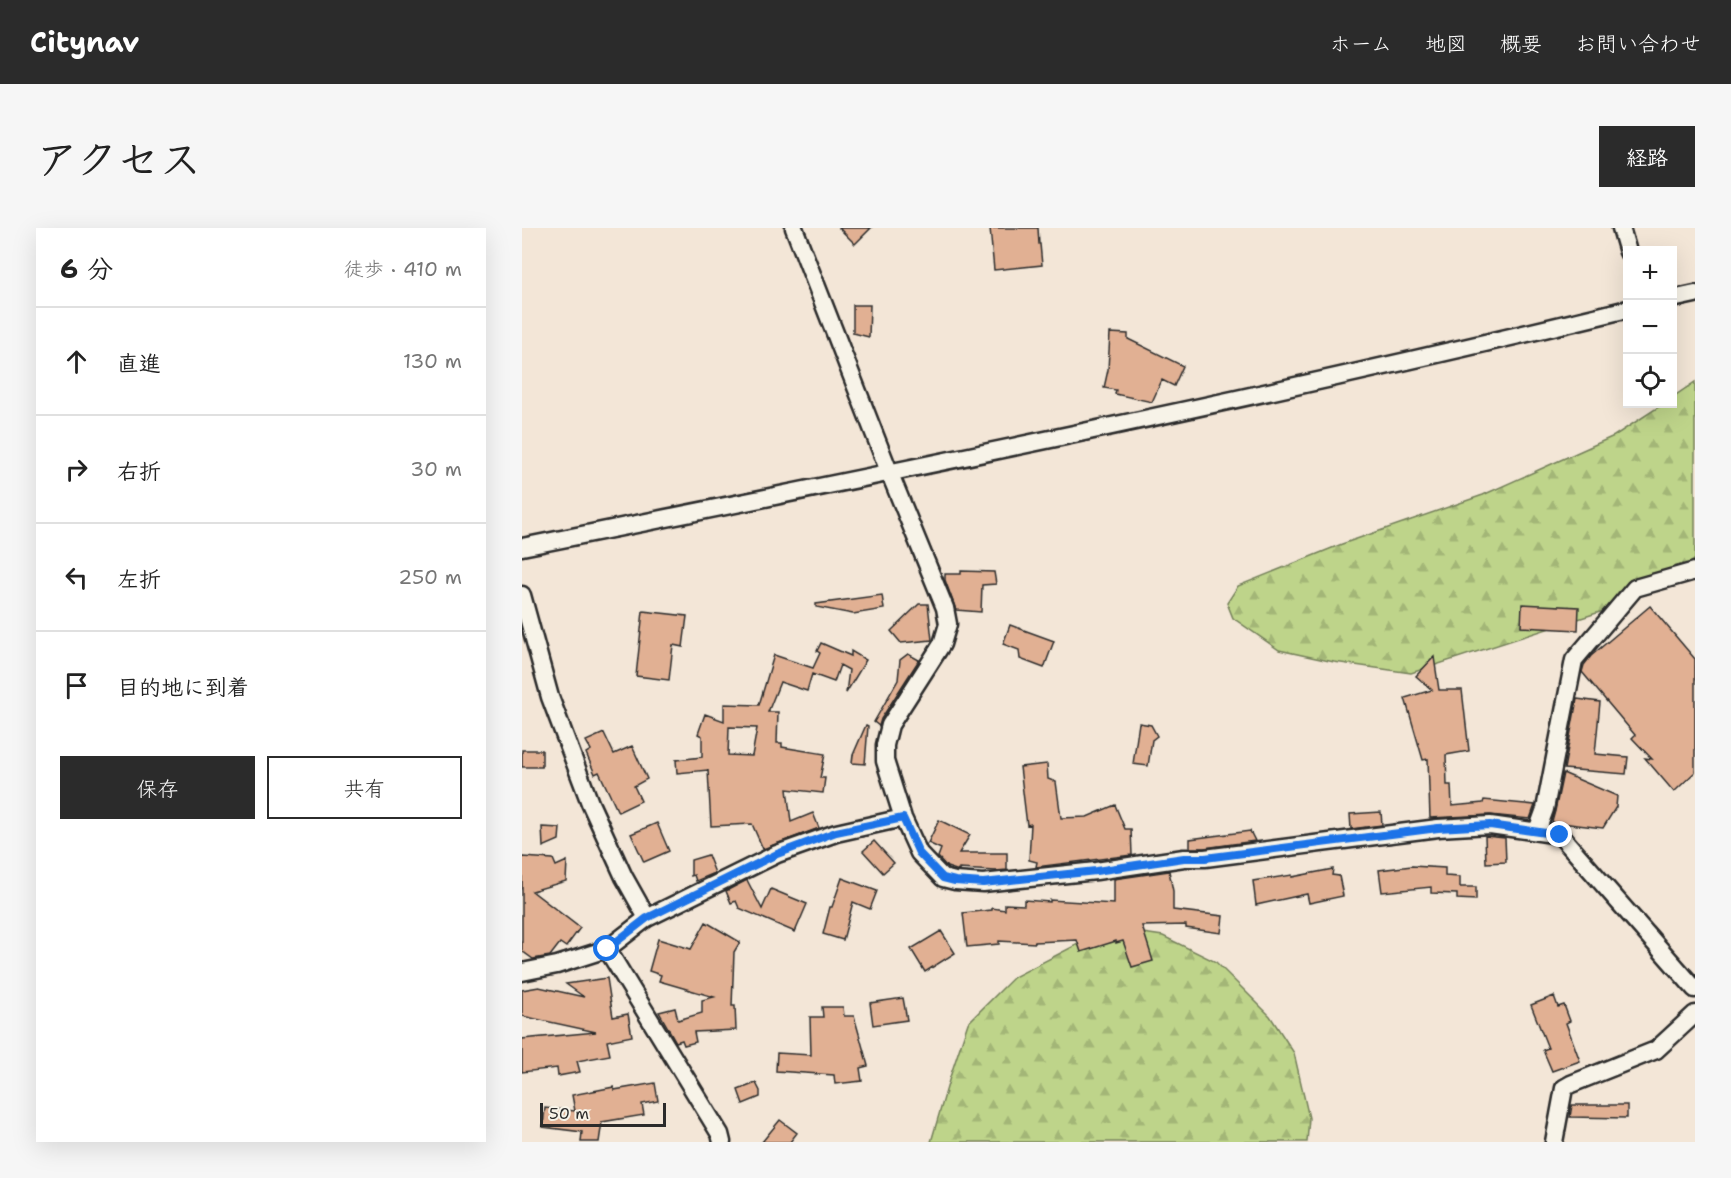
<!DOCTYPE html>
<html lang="ja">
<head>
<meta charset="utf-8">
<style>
  :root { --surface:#fff; --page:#f6f6f6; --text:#222; --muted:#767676; --line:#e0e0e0; --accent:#2b2b2b }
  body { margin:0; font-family:"Shantell Sans","Klee One",sans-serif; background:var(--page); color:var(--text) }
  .controls { position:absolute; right:18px; top:18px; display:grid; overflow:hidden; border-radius:0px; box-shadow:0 6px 24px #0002 }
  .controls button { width:54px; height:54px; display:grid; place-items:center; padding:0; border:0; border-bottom:2px solid var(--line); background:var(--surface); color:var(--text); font:30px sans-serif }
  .scale { position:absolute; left:18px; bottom:15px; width:126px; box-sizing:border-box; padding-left:6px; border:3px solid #2b2b2b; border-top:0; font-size:16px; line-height:21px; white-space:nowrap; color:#2b2b2b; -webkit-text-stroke:4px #f7f3e8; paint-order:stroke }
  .stop { position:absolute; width:18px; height:18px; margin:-14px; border:4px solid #1a73e8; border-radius:50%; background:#fff }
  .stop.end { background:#1a73e8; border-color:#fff; box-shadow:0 2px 6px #0008 }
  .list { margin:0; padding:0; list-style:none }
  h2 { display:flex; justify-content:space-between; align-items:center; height:78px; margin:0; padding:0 24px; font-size:26px }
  h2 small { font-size:20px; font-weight:400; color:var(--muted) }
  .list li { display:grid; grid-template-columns:39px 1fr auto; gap:18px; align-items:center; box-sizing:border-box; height:108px; padding:0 24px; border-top:2px solid var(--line) }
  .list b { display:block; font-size:22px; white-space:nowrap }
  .list em { font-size:20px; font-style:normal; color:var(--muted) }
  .actions { display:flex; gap:12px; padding:18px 24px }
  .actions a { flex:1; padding:14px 0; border:2px solid var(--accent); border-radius:0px; text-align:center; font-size:21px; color:var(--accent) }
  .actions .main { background:var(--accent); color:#fff }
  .icon { flex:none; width:33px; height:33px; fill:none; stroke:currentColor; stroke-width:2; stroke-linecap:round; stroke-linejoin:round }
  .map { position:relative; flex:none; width:1173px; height:914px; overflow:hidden; border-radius:0px }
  header { display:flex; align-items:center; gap:36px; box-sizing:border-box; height:84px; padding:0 30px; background:var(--accent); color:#fff }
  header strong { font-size:28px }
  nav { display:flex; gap:33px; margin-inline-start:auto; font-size:21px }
  .intro { display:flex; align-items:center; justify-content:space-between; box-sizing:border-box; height:144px; padding:0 36px }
  h1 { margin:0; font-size:42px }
  .button { padding:15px 27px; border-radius:0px; background:var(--accent); color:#fff; font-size:21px; font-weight:700 }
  main { display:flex; gap:36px; padding:0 36px }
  aside { flex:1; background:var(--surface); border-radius:0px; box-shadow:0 6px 24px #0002 }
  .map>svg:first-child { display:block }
  .forest { fill:url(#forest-firs); stroke:#74805a; stroke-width:1.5 }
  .building { fill:#e1b093; stroke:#2b2b2b; stroke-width:1.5; fill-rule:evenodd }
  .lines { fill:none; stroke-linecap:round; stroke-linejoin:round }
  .minor-casing { stroke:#2b2b2b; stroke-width:21 }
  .minor { stroke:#f7f3e8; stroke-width:16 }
  .route { stroke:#1a73e8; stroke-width:8 }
</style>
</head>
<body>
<header>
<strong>Citynav</strong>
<nav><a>ホーム</a><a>地図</a><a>概要</a><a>お問い合わせ</a></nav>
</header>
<div class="intro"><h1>アクセス</h1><a class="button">経路</a></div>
<main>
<aside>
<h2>6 分<small>徒歩 · 410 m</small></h2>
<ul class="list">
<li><svg class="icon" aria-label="ahead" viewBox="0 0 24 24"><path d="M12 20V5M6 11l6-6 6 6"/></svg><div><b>直進</b></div><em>130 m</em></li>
<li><svg class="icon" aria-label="right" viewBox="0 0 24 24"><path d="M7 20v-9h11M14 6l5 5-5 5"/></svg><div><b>右折</b></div><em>30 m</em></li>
<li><svg class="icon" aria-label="left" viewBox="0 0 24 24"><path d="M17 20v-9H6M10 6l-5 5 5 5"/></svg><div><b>左折</b></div><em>250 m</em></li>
<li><svg class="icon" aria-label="arrive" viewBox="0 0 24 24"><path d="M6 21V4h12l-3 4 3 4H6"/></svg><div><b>目的地に到着</b></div></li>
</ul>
<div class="actions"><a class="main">保存</a><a>共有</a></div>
</aside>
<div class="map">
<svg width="1173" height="914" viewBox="0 0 1173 914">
  <defs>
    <pattern id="forest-firs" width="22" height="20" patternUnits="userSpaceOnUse" patternTransform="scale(1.5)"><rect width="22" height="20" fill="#bed48a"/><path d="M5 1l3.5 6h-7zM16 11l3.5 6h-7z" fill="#a3b677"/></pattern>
  </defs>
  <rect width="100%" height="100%" fill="#f3e6d7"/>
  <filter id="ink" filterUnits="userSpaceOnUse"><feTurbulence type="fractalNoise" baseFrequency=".0167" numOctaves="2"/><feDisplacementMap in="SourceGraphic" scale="12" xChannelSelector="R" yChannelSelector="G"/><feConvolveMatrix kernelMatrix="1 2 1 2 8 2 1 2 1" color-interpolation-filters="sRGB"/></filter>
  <g filter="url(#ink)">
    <path class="forest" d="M 1173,154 L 1173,331 L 1167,336 L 1084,382 L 889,445 L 812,434 L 757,422 L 711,390 L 705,375 L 716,358 L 820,316 L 961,267 L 1092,208 L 1141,176 L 1150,176 L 1151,169 Z
      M 587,700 L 641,708 L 694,734 L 748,788 L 772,825 L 787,890 L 785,914 L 409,914 L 428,849 L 446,795 L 492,749 Z"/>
    <path class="building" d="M 317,0 L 349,0 L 333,16 Z
      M 468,0 L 516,0 L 517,16 L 518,16 L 520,37 L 472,42 Z
      M 331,77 L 348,77 L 347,109 L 331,105 Z
      M 588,105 L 606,106 L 606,111 L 661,138 L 652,158 L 640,152 L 630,174 L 593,166 L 594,162 L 582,160 L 586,142 Z
      M 439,343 L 472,344 L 474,356 L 460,357 L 459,384 L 434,382 L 423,352 L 423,346 L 439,346 Z
      M 360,367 L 362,381 L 331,386 L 294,379 L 294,376 Z
      M 397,376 L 406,376 L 410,412 L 379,415 L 369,403 Z
      M 1000,376 L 1057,379 L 1056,402 L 999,399 Z
      M 1128,378 L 1173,431 L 1173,544 L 1152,564 L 1123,530 L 1130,531 L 1110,510 L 1113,507 L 1060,444 L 1062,437 L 1069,428 Z
      M 121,383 L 165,388 L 161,419 L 151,417 L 147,452 L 114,448 Z
      M 488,397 L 532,413 L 522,440 L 498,431 L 497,422 L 481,416 Z
      M 299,415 L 329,428 L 329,423 L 344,432 L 324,465 L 327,442 L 318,437 L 312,454 L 290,446 L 285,463 L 258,454 L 246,484 L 256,484 L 255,515 L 260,515 L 260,519 L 303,526 L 298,550 L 303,550 L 301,565 L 265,561 L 269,594 L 291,585 L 297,600 L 241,621 L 230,596 L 189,598 L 186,542 L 155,545 L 154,532 L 180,529 L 180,508 L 176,506 L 183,486 L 202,493 L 202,476 L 237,477 L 252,427 L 291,440 L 298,425 L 295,423 ZM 207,499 L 235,500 L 230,528 L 206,527 Z
      M 386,426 L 397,432 L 359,491 L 357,498 L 352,494 L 376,452 L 378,432 Z
      M 912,429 L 917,462 L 940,462 L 947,523 L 924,527 L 925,557 L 929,557 L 930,578 L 961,575 L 962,572 L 1013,577 L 1008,591 L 968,587 L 908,590 L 906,531 L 901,532 L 883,470 L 910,462 L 894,448 Z
      M 1055,471 L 1078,474 L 1073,526 L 1106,529 L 1104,546 L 1042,541 Z
      M 617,495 L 629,497 L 635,508 L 630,512 L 626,538 L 611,536 Z
      M 344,497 L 346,498 L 343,536 L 330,535 L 331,527 Z
      M 82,505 L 92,526 L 110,518 L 125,551 L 112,558 L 119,573 L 96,584 L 77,544 L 73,546 L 64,525 L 69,522 L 64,513 Z
      M 0,522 L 20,522 L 20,539 L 0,539 Z
      M 525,536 L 526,551 L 534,554 L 539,590 L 565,589 L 593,577 L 603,601 L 609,601 L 610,627 L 514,639 L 515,634 L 507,632 L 509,596 L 505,597 L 498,539 Z
      M 1041,545 L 1095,568 L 1094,579 L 1081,600 L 1030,594 L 1033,583 Z
      M 859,584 L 860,597 L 829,601 L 828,586 Z
      M 417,592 L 448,607 L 437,625 L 485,625 L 485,642 L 474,643 L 437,641 L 437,643 L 425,639 L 416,629 L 419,621 L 406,615 Z
      M 135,595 L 147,623 L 122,634 L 109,606 Z
      M 20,599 L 38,600 L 37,612 L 21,619 Z
      M 728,603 L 733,613 L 682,620 L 668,620 L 668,611 Z
      M 963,608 L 983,610 L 984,634 L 964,635 Z
      M 352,613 L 372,635 L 361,645 L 341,623 Z
      M 186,627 L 193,645 L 174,653 L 172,647 L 169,648 L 169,632 Z
      M 0,629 L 31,631 L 34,638 L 45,633 L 44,653 L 10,663 L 58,700 L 44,719 L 38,715 L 28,728 L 11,731 L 0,723 Z
      M 890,638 L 923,640 L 923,648 L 938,649 L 938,659 L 954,659 L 954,672 L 935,671 L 935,666 L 909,665 L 909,659 L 860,664 L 857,642 Z
      M 811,641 L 810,647 L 817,648 L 821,668 L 787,675 L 785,666 L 734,677 L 731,653 L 770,647 L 770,649 Z
      M 647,643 L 651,663 L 651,682 L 701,688 L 699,705 L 664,700 L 664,697 L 620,698 L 631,733 L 610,739 L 601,713 L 594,715 L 594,713 L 559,724 L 555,712 L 513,714 L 513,715 L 477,713 L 477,716 L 445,719 L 441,685 L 470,682 L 470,680 L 483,682 L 483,676 L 502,677 L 502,672 L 528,674 L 528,672 L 592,676 L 592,651 Z
      M 320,650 L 355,663 L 348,681 L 331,674 L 321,712 L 301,706 L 308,679 L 310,679 Z
      M 225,652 L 240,681 L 249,661 L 285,676 L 273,704 L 217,680 L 214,673 L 209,675 L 204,663 Z
      M 184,694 L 218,714 L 212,724 L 210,778 L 213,778 L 214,802 L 172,804 L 174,814 L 162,817 L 160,812 L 154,814 L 137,784 L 153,780 L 156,792 L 180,785 L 180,772 L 192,769 L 137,753 L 139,747 L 127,743 L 136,711 L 169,721 Z
      M 419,703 L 433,725 L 403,744 L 389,721 Z
      M 85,750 L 91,789 L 106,786 L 110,808 L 85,813 L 88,827 L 55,833 L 58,844 L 36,848 L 35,840 L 0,844 L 0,811 L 74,804 L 0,788 L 0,762 L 17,759 L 62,769 L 44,756 Z
      M 1032,768 L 1036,779 L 1042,777 L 1048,793 L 1044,795 L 1058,833 L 1030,843 L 1021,822 L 1026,820 L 1009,777 Z
      M 381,770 L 385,792 L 351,797 L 348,775 Z
      M 300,779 L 321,779 L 322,788 L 332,788 L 346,838 L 338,840 L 340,853 L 313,856 L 312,847 L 254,843 L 255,825 L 289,827 L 288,789 L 301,789 Z
      M 133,855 L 136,873 L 120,876 L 122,887 L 80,894 L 77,914 L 59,914 L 60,904 L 21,899 L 23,880 L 53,883 L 50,867 L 92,859 L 92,862 Z
      M 234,855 L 238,863 L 238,869 L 221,876 L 216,862 Z
      M 1050,877 L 1105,877 L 1105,890 L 1048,889 Z
      M 258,892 L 275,905 L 268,914 L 240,914 Z"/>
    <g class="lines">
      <defs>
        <path id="minor" d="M 272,0 L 368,246 L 423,380 L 426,396 L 420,416 L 368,497 L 363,517 L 363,533 L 381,590 L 397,625 L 421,650 L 433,653 L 461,655 L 574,643 L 662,630 L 683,630 L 916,600 L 968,597 L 1038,607 L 1173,761
          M 1099,0 L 1106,24
          M 1150,71 L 1173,66
          M 0,319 C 370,245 739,170 1106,81
          M 0,367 L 28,469 L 68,575 L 102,649 L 125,690
          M 1015,603 L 1023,581 L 1052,432 L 1113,360 L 1173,343
          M 85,721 L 198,906 L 200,914
          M 0,744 L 35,737 L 85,721 L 125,690 L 255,626 L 314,605 L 381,590
          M 1032,914 L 1042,860 L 1049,856 L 1134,822 L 1173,786"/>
      </defs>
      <use href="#minor" class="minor-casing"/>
      <use href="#minor" class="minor"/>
    </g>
  </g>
  <g class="lines" filter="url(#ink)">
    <path class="route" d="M 85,721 L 125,690 L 255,626 L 314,604 L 381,590 L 397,625 L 421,650 L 433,653 L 461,655 L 574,643 L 662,630 L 683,630 L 916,600 L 968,597 L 1038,607"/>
  </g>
</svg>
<div class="controls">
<button>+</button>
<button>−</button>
<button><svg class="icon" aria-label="locate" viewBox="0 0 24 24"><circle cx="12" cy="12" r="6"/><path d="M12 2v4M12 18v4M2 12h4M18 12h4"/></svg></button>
</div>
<div class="scale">50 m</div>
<div class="stop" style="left:85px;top:721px"></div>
<div class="stop end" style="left:1038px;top:607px"></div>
</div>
</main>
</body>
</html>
